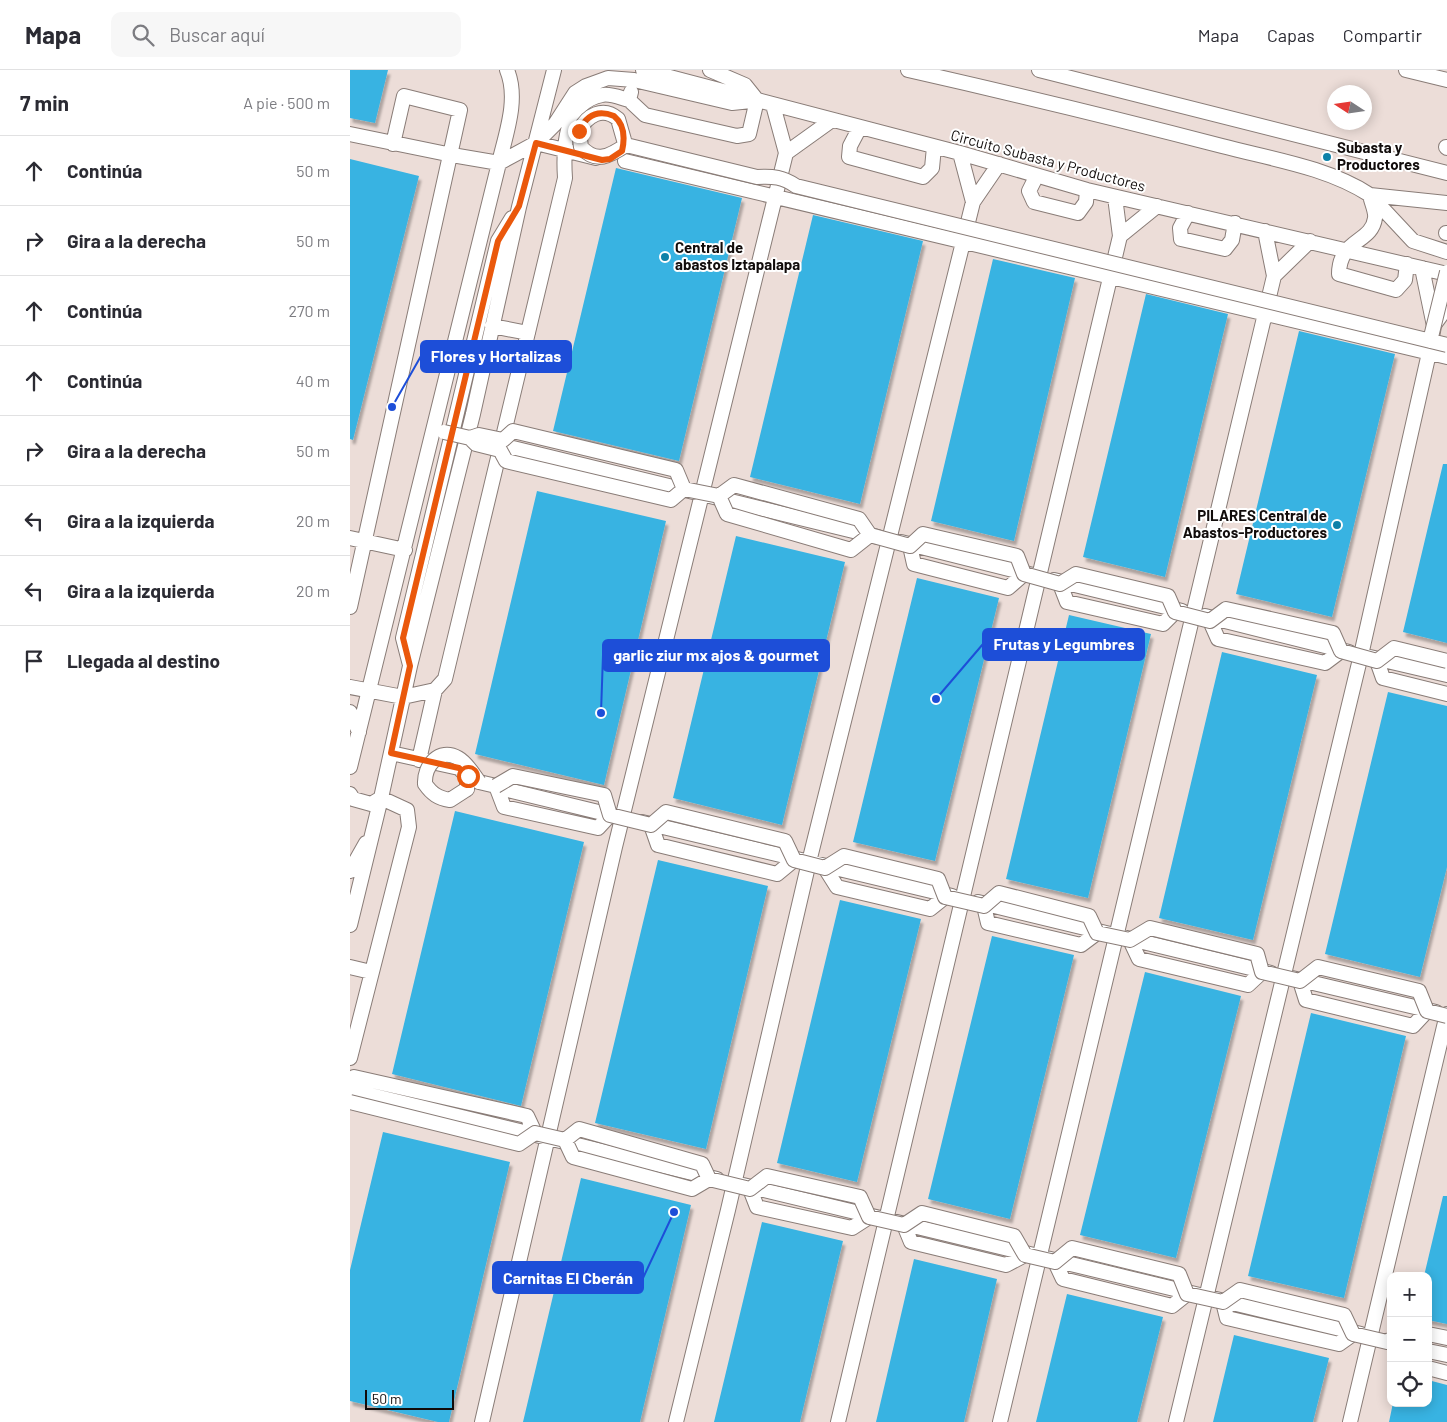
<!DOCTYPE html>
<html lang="es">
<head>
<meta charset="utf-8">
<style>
  :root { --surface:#fff; --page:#f7f7f7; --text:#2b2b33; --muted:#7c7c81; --line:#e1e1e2 }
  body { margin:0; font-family:Barlow,sans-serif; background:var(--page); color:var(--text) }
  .controls { position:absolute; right:15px; bottom:15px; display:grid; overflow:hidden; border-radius:10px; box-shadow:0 2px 12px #0003 }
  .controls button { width:45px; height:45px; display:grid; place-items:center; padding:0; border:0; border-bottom:1px solid var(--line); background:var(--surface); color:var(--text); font:25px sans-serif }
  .compass { position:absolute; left:977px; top:15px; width:45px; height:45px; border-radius:50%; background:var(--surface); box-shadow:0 2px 12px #0003; rotate:282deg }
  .scale { position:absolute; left:15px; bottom:12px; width:89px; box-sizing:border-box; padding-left:5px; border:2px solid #110c0b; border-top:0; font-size:14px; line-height:18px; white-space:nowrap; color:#110c0b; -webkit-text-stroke:4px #fff; paint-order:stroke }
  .stop { position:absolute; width:15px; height:15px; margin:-11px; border:4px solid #ea580c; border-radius:50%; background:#fff }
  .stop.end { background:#ea580c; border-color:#fff; box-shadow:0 1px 5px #0008 }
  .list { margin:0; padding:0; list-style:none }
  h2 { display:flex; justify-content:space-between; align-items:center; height:65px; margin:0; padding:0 20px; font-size:21px }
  h2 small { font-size:16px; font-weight:400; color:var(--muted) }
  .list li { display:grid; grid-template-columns:32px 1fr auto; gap:15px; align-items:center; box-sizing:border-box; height:70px; padding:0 20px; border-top:1px solid var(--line) }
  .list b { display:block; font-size:19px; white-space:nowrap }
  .list em { font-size:16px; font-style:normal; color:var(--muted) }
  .icon { flex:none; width:28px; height:28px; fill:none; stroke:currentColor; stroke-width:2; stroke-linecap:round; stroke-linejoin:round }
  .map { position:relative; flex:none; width:1097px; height:1352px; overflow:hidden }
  header { display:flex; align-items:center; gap:30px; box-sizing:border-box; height:70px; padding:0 25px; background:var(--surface); border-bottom:1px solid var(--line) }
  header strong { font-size:24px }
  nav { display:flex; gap:28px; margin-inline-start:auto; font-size:18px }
  .search { width:350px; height:45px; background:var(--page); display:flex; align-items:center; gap:12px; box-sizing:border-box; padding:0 18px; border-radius:10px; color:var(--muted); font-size:19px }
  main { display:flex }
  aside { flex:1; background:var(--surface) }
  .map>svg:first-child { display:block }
  .building { fill:#38b3e2; filter:url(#shadow) }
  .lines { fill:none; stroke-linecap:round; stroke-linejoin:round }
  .minor-casing { stroke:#897c77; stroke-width:16 }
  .minor { stroke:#fff; stroke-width:14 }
  .minor-bridge-casing { stroke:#897c77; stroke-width:16; stroke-linecap:butt }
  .minor-bridge { stroke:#fff; stroke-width:14 }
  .route { stroke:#ea580c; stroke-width:6 }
  .poi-dot { fill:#0e81a8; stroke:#fff; stroke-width:2 }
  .labels { text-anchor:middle; stroke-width:4; stroke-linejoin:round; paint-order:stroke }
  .poi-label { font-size:15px; font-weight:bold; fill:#110c0b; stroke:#fff; text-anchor:start }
  .street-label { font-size:15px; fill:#110c0b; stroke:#fff }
  .leader { fill:none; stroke:#1d4ed8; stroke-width:2 }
  .callout-dot { fill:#1d4ed8; stroke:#fff; stroke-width:2 }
  .callout { fill:#1d4ed8; stroke:#1d4ed8; stroke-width:2 }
  .callout-label { font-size:16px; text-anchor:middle; font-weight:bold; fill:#fff }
</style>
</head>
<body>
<header>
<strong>Mapa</strong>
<div class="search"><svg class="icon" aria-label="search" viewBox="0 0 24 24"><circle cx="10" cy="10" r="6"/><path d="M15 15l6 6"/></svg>Buscar aquí</div>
<nav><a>Mapa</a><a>Capas</a><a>Compartir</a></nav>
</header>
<main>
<aside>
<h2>7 min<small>A pie · 500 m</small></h2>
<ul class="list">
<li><svg class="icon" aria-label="ahead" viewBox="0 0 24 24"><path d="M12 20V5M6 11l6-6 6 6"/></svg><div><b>Continúa</b></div><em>50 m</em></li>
<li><svg class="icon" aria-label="right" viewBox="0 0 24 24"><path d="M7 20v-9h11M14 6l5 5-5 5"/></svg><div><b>Gira a la derecha</b></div><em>50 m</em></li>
<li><svg class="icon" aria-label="ahead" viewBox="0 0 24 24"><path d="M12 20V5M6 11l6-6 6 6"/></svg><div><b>Continúa</b></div><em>270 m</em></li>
<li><svg class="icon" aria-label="ahead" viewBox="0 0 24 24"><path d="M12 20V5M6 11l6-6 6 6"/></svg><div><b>Continúa</b></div><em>40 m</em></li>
<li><svg class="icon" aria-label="right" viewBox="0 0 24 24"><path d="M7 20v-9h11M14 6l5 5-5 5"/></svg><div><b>Gira a la derecha</b></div><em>50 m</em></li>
<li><svg class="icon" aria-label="left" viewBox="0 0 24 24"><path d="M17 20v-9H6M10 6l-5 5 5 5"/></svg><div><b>Gira a la izquierda</b></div><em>20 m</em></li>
<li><svg class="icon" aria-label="left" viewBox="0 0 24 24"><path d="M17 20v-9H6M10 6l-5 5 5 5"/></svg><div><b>Gira a la izquierda</b></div><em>20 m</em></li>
<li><svg class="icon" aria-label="arrive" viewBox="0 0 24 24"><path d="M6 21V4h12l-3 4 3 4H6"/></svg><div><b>Llegada al destino</b></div></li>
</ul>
</aside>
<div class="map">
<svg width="1097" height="1352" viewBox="0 0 1097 1352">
  <defs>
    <filter id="shadow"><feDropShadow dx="2.5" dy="4.5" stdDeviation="1" flood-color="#0004"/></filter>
  </defs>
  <rect width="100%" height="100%" fill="#ecddd8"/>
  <path class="building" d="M 0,0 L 38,0 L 25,53 L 0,48 Z
    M 0,89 L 69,106 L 3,370 L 0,369 Z
    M 266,98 L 392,128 L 329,391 L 203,361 Z
    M 463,145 L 573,171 L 510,434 L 400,407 Z
    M 643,189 L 725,208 L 664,471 L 581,451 Z
    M 796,224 L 878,244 L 815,507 L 733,487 Z
    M 949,261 L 1045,284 L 982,547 L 886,524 Z
    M 1093,394 L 1097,394 L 1097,573 L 1053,562 Z
    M 187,421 L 316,451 L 254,715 L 125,684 Z
    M 386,466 L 495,492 L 432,755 L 323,728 Z
    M 567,508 L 649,528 L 585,791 L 503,772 Z
    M 719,545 L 801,564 L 738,828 L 656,809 Z
    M 872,582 L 967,605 L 903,870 L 809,848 Z
    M 1038,622 L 1097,636 L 1097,797 L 1070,907 L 975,884 Z
    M 105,741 L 234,772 L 171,1036 L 42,1004 Z
    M 308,790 L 418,816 L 356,1079 L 245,1053 Z
    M 490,830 L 571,849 L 507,1112 L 427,1093 Z
    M 642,866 L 724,885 L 660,1149 L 578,1129 Z
    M 795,902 L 891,926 L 826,1188 L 730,1165 Z
    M 961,943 L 1056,966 L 994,1228 L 898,1206 Z
    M 33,1062 L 160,1092 L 99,1352 L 88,1352 L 0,1331 L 0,1200 Z
    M 231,1108 L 341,1135 L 290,1352 L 173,1352 Z
    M 1093,1126 L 1097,1126 L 1097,1254 L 1078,1250 L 1078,1206 L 1074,1206 Z
    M 412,1152 L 493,1171 L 450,1352 L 364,1352 Z
    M 564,1189 L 647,1209 L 614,1352 L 526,1352 Z
    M 717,1224 L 813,1247 L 787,1352 L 686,1352 Z
    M 884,1265 L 979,1288 L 963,1352 L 863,1352 Z
    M 1078,1310 L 1097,1315 L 1097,1352 L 1039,1352 L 1043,1333 L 1078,1333 Z"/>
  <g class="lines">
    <defs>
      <path id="minor" d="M 293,0 L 610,83 L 737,120 L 1097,204
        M 360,0 L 395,15 L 407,30
        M 558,0 C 664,24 768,49 872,76 C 921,89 977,97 1020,125 C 1021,132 1026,141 1025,148 C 1022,173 989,169 989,204 L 1046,220 L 1055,210 L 1057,194
        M 689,0 L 1097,103
        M 1056,0 L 1097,10
        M 281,22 L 279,30 L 295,45 L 387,66 L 399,64 L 407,30
        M 510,57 L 500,76 L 499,87 L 573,107 L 582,98 L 584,77
        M 0,64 L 102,85 L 149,93 L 186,73 L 205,54 L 225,23 L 236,16 L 258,8 L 284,10 L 382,33 L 401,31
        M 186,73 L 246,88
        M 1096,77 L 1097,78
        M 436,83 L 482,50
        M 610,83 L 623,132
        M 275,91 L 1097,287
        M 686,107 L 679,121 L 684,132 L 728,143 L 736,132 L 737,120
        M 1097,133 L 1020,125 L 1063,171 L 1097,182
        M 838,143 L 830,158 L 831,169 L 875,179 L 882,170 L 885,153
        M 1096,163 L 1097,163
        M 770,166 L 807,136
        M 924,206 L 960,171
        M 1084,255 L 1097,237
        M 142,256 L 178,263
        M 163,378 L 528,467
        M 0,468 L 55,480
        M 551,472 L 683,505
        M 560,476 L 564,494 L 658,518 L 674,504
        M 704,510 L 832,541
        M 710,514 L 717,532 L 813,554 L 825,542
        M 0,537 L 110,40 L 54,26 L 43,74
        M 855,546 L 999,582
        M 860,551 L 868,569 L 975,593 L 991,581
        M 1020,587 L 1097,605
        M 1027,591 L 1033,608 L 1097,624
        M 60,595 L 53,568 L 148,171 L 162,148
        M 0,617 L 53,627 L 85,620 L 95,609 L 215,108 C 213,78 214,32 252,25 C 260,23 271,28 279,30
        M 0,642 L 9,662
        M 41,683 L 109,698 L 117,706 L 117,719
        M 69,690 L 85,620
        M 0,697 L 149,93 C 156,63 169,29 157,0
        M 129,712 L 146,716 L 154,737 L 248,758 L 260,745
        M 158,720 L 269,747
        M 0,724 L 3,729 L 21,734 L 31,728 L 57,740 L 59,757 L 0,988
        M 292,752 L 602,826
        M 301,755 L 308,775 L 427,804 L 444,790
        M 475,798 L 487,817 L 580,839 L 595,827
        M 0,801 L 16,773
        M 628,832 L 921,903
        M 634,836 L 638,853 L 731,875 L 747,863
        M 0,855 L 31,728 L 60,596 L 123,344 L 169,137 L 204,0
        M 780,870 L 789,889 L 898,915 L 912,902
        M 0,897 L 21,902
        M 942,908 L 1086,942
        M 950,911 L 956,930 L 1063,956 L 1077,941
        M 0,1009 L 4,1007 L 177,1046 L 185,1063
        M 0,1020 L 367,1109
        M 393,1115 L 1011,1264
        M 400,1119 L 407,1137 L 502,1158 L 519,1147
        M 554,1155 L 561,1172 L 656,1195 L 675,1185
        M 705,1192 L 713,1209 L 822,1236 L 837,1224
        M 873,1232 L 877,1248 L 989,1274 L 1003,1264
        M 1078,1264 L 1097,1268
        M 1078,1281 L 1097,1285
        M 1078,1298 L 1097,1303
        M 132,1352 L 265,777 L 436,83 L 423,35
        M 326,1352 L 378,1140 L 459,792 L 623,132 L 649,94
        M 488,1352 L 770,166 L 765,127
        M 650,1352 L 924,206 L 915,161
        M 826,1352 L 1011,585 L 1079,283 L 1084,256 L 1072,198
        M 1000,1352 L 1097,944"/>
    </defs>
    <use href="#minor" class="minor-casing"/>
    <use href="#minor" class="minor"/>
    <defs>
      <path id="minor-bridge" d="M 274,70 L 268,49 C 253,36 237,45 229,61 L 231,77 C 246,94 260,86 276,75 L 407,107 C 423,106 433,107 446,116 L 1097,275
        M 1080,271 L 1097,202
        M 94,362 L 120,368 L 129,365 L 153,370 L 163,361 L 326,400 L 334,419
        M 120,368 L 126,374 L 150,380 L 156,391 L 321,430 L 334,419
        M 334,419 L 369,426 L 384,415 L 509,449 L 520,465 L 560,476 L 573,464 L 667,486 L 674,504 L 710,514 L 726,504 L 818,526 L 825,542 L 860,551 L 876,539 L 983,563 L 991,581 L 1027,591 L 1044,578 L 1097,591
        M 369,426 L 377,444 L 501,480 L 520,465
        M 146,716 L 163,706 L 254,725 L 260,745 L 301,755 L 316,742 L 435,771 L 444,790 L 475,798 L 494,786 L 588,809 L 595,827 L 634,836 L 649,823 L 739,846 L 747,863 L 780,870 L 800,858 L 907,884 L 912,902 L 950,911 L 968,897 L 1069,921 L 1077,941 L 1097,946
        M 117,719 L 100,730 C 88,728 82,724 75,714 C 74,696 89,677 108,688 C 117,693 123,704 129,712
        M 0,1032 L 169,1074 L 185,1063 L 215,1070
        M 215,1070 L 223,1087 L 342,1119 L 359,1109 L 400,1119 L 417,1106 L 510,1127 L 519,1147 L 554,1155 L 572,1143 L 664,1166 L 675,1185 L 705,1192 L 722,1178 L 829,1204 L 837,1224 L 873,1232 L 890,1220 L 994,1245 L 1003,1264 L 1037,1272 L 1041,1269
        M 215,1070 L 229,1059 L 352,1094 L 359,1109"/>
    </defs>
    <use href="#minor-bridge" class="minor-bridge-casing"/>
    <use href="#minor-bridge" class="minor-bridge"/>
  </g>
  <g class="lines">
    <path class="route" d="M 118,706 L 109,698 L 41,683 L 60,596 L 53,568 L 148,171 L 169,136 L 186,73 L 252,90 L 260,89 L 272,81 C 275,68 275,55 264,46 C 247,39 236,46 229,61"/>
  </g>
  <g class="poi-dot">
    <circle cx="977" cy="87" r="5"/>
    <circle cx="315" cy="187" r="5"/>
    <circle cx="987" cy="455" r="5"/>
  </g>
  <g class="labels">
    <g class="poi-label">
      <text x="987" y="83">Subasta y<tspan x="987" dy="17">Productores</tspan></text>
      <text x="325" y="183">Central de<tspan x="325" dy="17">abastos Iztapalapa</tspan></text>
      <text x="977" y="451" text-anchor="end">PILARES Central de<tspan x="977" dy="17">Abastos-Productores</tspan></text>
    </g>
    <g class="street-label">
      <text transform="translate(698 91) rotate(15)" y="5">Circuito Subasta y Productores</text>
    </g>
  </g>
  <path class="leader" d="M42 337L71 286M586 629L633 574M251 643L253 585M324 1142L293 1208"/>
  <g class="callout-dot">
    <circle cx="42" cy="337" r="5"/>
    <circle cx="586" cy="629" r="5"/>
    <circle cx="251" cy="643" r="5"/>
    <circle cx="324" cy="1142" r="5"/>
  </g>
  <g class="callout">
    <rect x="71" y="271" width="150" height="31" rx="5"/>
    <rect x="633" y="559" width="161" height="31" rx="5"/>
    <rect x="253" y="570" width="226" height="31" rx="5"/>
    <rect x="143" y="1192" width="150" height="31" rx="5"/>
  </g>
  <g class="callout-label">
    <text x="146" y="292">Flores y Hortalizas</text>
    <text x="714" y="580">Frutas y Legumbres</text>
    <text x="366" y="591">garlic ziur mx ajos &amp; gourmet</text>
    <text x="218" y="1214">Carnitas El Cberán</text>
  </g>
</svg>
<div class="controls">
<button>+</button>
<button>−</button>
<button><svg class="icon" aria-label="locate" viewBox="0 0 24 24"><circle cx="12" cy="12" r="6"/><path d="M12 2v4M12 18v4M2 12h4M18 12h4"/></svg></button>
</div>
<svg class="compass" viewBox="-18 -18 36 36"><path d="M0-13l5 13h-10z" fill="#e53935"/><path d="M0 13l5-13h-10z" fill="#7c7c81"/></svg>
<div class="scale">50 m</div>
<div class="stop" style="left:118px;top:706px"></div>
<div class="stop end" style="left:229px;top:61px"></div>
</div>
</main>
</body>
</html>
